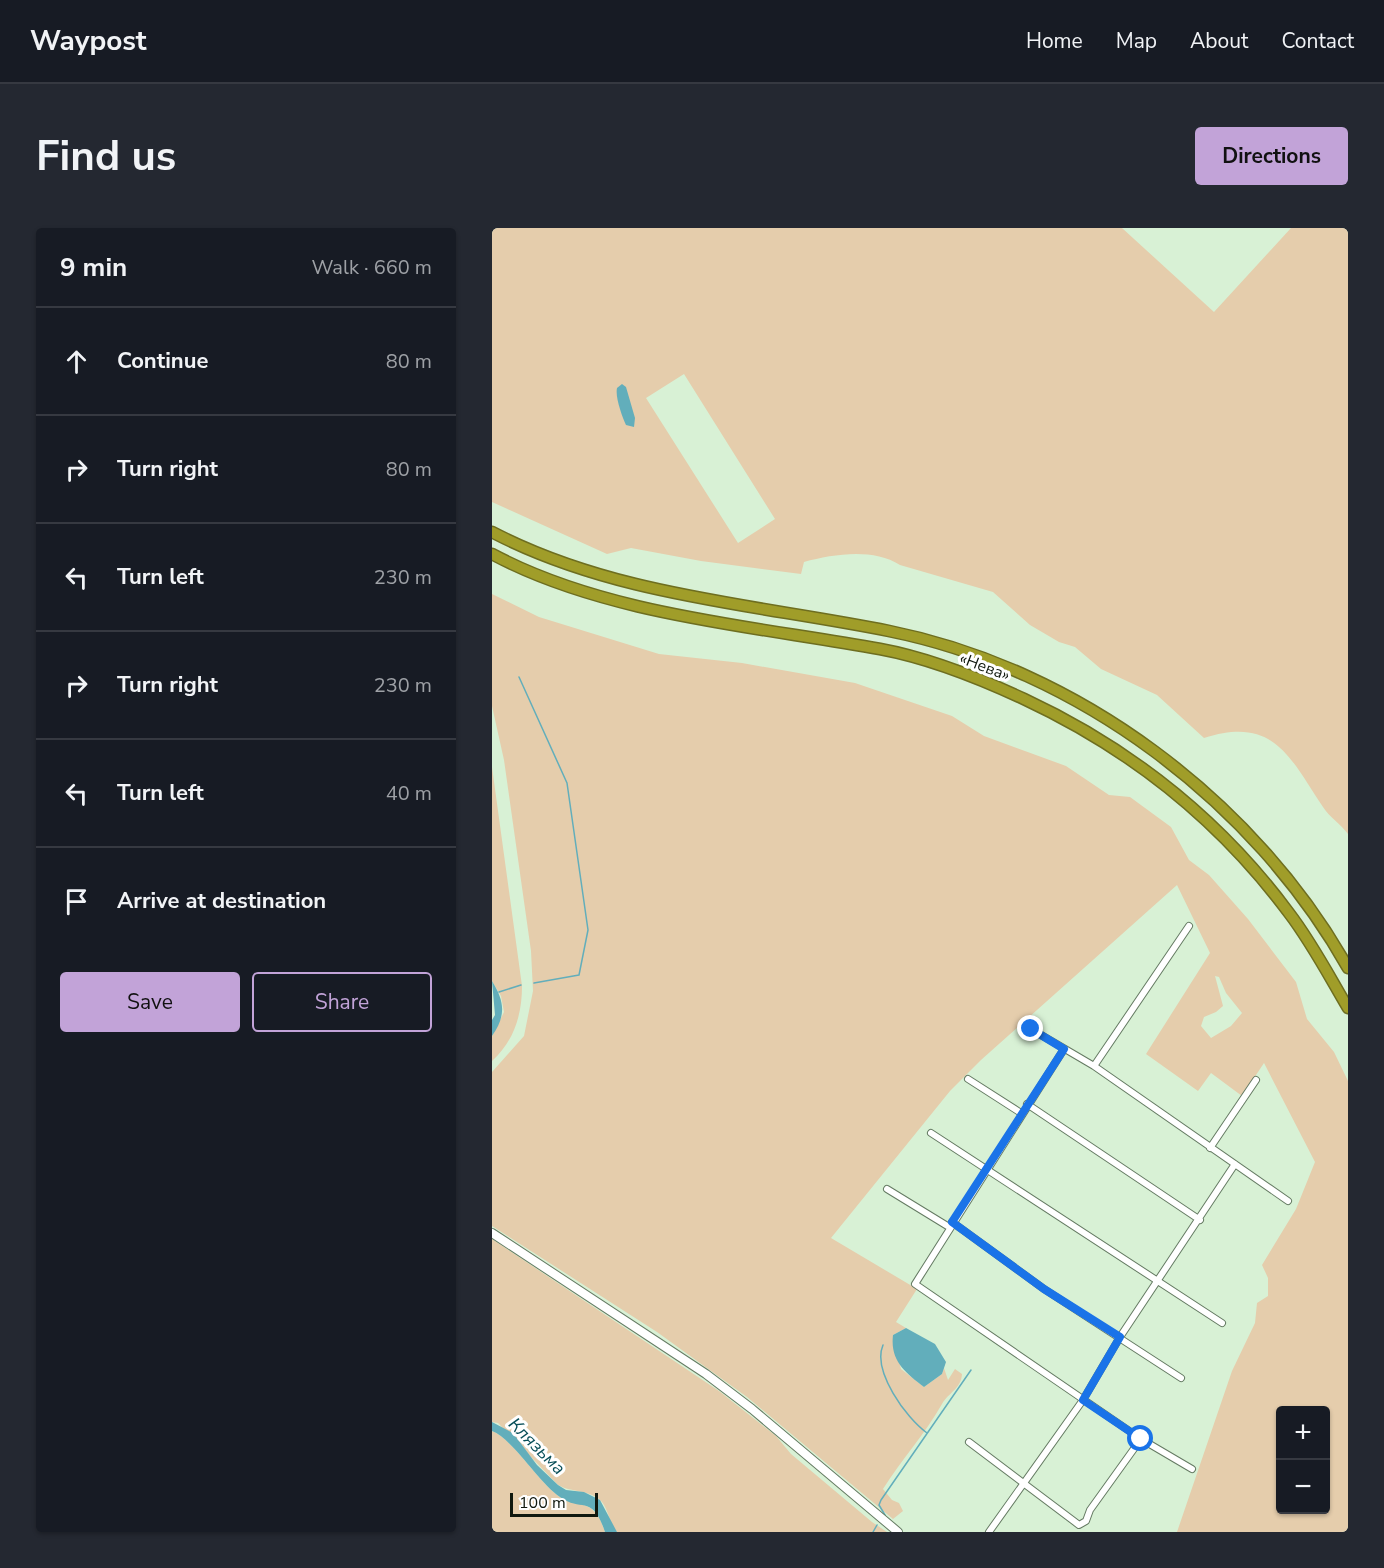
<!DOCTYPE html>
<html lang="en">
<head>
<meta charset="utf-8">
<style>
  :root { --surface:#171b24; --page:#242831; --text:#f1f3f6; --muted:#9ea1a6; --line:#363941; --accent:#c2a3d8 }
  body { margin:0; font-family:"Nunito Sans",sans-serif; background:var(--page); color:var(--text) }
  .controls { position:absolute; right:18px; bottom:18px; display:grid; overflow:hidden; border-radius:6px; box-shadow:0 2px 4px #0004 }
  .controls button { width:54px; height:54px; display:grid; place-items:center; padding:0; border:0; border-bottom:2px solid var(--line); background:var(--surface); color:var(--text); font:30px sans-serif }
  .scale { position:absolute; left:18px; bottom:15px; width:88px; box-sizing:border-box; padding-left:6px; border:3px solid #10180e; border-top:0; font-size:16px; line-height:21px; white-space:nowrap; color:#10180e; -webkit-text-stroke:4px #fff; paint-order:stroke }
  .stop { position:absolute; width:18px; height:18px; margin:-14px; border:4px solid #1a73e8; border-radius:50%; background:#fff }
  .stop.end { background:#1a73e8; border-color:#fff; box-shadow:0 2px 6px #0008 }
  .list { margin:0; padding:0; list-style:none }
  h2 { display:flex; justify-content:space-between; align-items:center; height:78px; margin:0; padding:0 24px; font-size:26px }
  h2 small { font-size:20px; font-weight:400; color:var(--muted) }
  .list li { display:grid; grid-template-columns:39px 1fr auto; gap:18px; align-items:center; box-sizing:border-box; height:108px; padding:0 24px; border-top:2px solid var(--line) }
  .list b { display:block; font-size:22px; white-space:nowrap }
  .list em { font-size:20px; font-style:normal; color:var(--muted) }
  .actions { display:flex; gap:12px; padding:18px 24px }
  .actions a { flex:1; padding:14px 0; border:2px solid var(--accent); border-radius:6px; text-align:center; font-size:21px; color:var(--accent) }
  .actions .main { background:var(--accent); color:#111 }
  .icon { flex:none; width:33px; height:33px; fill:none; stroke:currentColor; stroke-width:2; stroke-linecap:round; stroke-linejoin:round }
  .map { position:relative; flex:none; width:856px; height:1304px; overflow:hidden; border-radius:6px }
  header { display:flex; align-items:center; gap:36px; box-sizing:border-box; height:84px; padding:0 30px; background:var(--surface); border-bottom:2px solid var(--line) }
  header strong { font-size:28px }
  nav { display:flex; gap:33px; margin-inline-start:auto; font-size:21px }
  .intro { display:flex; align-items:center; justify-content:space-between; box-sizing:border-box; height:144px; padding:0 36px }
  h1 { margin:0; font-size:42px }
  .button { padding:15px 27px; border-radius:6px; background:var(--accent); color:#111; font-size:21px; font-weight:700 }
  main { display:flex; gap:36px; padding:0 36px }
  aside { flex:1; background:var(--surface); border-radius:6px; box-shadow:0 2px 4px #0004 }
  .map>svg:first-child { display:block }
  .green { fill:#e5cdac; fill-rule:evenodd }
  .water { fill:#62aebb }
  .lines { fill:none; stroke-linecap:round; stroke-linejoin:round }
  .stream { stroke:#62aebb; stroke-width:1.5 }
  .minor-casing { stroke:#657b63; stroke-width:8 }
  .tertiary-casing { stroke:#657b63; stroke-width:10 }
  .motorway-casing { stroke:#6e6e20; stroke-width:13 }
  .minor { stroke:#fff; stroke-width:6 }
  .tertiary { stroke:#fff; stroke-width:8 }
  .motorway { stroke:#a09d29; stroke-width:10 }
  .route { stroke:#1a73e8; stroke-width:8 }
  .labels { text-anchor:middle; stroke-width:6; stroke-linejoin:round; paint-order:stroke }
  .street-label { font-size:16px; fill:#10180e; stroke:#fff }
  .water-label { font-size:18px; font-style:italic; fill:#094f59; stroke:#fff }
</style>
</head>
<body>
<header>
<strong>Waypost</strong>
<nav><a>Home</a><a>Map</a><a>About</a><a>Contact</a></nav>
</header>
<div class="intro"><h1>Find us</h1><a class="button">Directions</a></div>
<main>
<aside>
<h2>9 min<small>Walk · 660 m</small></h2>
<ul class="list">
<li><svg class="icon" aria-label="ahead" viewBox="0 0 24 24"><path d="M12 20V5M6 11l6-6 6 6"/></svg><div><b>Continue</b></div><em>80 m</em></li>
<li><svg class="icon" aria-label="right" viewBox="0 0 24 24"><path d="M7 20v-9h11M14 6l5 5-5 5"/></svg><div><b>Turn right</b></div><em>80 m</em></li>
<li><svg class="icon" aria-label="left" viewBox="0 0 24 24"><path d="M17 20v-9H6M10 6l-5 5 5 5"/></svg><div><b>Turn left</b></div><em>230 m</em></li>
<li><svg class="icon" aria-label="right" viewBox="0 0 24 24"><path d="M7 20v-9h11M14 6l5 5-5 5"/></svg><div><b>Turn right</b></div><em>230 m</em></li>
<li><svg class="icon" aria-label="left" viewBox="0 0 24 24"><path d="M17 20v-9H6M10 6l-5 5 5 5"/></svg><div><b>Turn left</b></div><em>40 m</em></li>
<li><svg class="icon" aria-label="arrive" viewBox="0 0 24 24"><path d="M6 21V4h12l-3 4 3 4H6"/></svg><div><b>Arrive at destination</b></div></li>
</ul>
<div class="actions"><a class="main">Save</a><a>Share</a></div>
</aside>
<div class="map">
<svg width="856" height="1304" viewBox="0 0 856 1304">
  <rect width="100%" height="100%" fill="#d8f1d5"/>
  <path class="green" d="M 0,0 L 630,0 L 722,84 L 799,0 L 856,0 L 856,606 C 849,596 837,589 831,579 C 797,528 782,488 712,510 L 665,467 L 609,441 L 583,419 L 567,414 L 538,397 L 501,364 L 408,337 C 381,320 342,326 312,334 L 309,346 L 209,333 L 139,320 L 115,326 L 0,274 ZM 192,146 L 283,291 L 246,315 L 154,170 Z
    M 0,366 L 47,389 L 167,426 L 250,435 L 363,455 L 460,488 L 492,508 L 574,538 L 617,567 L 638,569 L 679,599 L 697,632 L 717,647 L 756,691 L 804,754 L 815,791 L 842,824 L 856,853 L 856,1304 L 685,1304 L 740,1143 L 763,1095 L 765,1075 L 776,1068 L 776,1050 L 770,1037 L 804,981 L 823,934 L 772,835 L 750,868 L 719,845 L 706,863 L 654,826 L 718,725 L 685,657 L 489,832 L 458,863 L 339,1010 L 425,1061 L 404,1094 L 414,1100 L 401,1107 L 409,1141 L 432,1159 L 450,1146 L 452,1140 L 456,1152 L 463,1141 L 470,1146 C 469,1161 456,1165 450,1176 C 433,1206 410,1231 391,1261 L 400,1272 L 407,1275 L 411,1283 L 401,1291 L 255,1169 L 165,1104 L 0,998 L 0,844 L 32,808 L 41,763 L 39,723 L 12,532 L 0,478 ZM 723,748 L 727,749 L 734,765 L 750,785 L 739,798 L 719,810 L 709,798 L 712,789 L 724,784 L 731,778 ZM 788,1182 L 834,1182 L 834,1282 L 788,1282 Z
    M 0,539 L 30,758 C 30,787 22,813 0,833 L 0,808 L 12,784 L 9,768 L 0,753 Z
    M 0,1011 L 227,1163 L 284,1208 L 299,1226 L 380,1294 L 395,1304 L 125,1304 C 117,1295 117,1283 110,1274 C 98,1261 80,1265 66,1257 L 6,1195 L 0,1194 Z
    M 0,1203 C 21,1211 46,1254 68,1269 C 78,1277 92,1273 102,1283 C 108,1289 110,1296 113,1304 L 0,1304 Z"/>
  <path class="water" d="M 130,156 L 134,159 L 143,190 L 142,199 L 134,197 C 130,188 123,169 125,160 Z
    M 0,753 C 13,774 14,788 0,808 L 0,792 L 3,787 Z
    M 414,1100 L 443,1116 L 454,1134 L 450,1146 L 432,1159 C 413,1144 398,1133 401,1107 Z
    M 0,1194 L 21,1205 L 45,1237 L 66,1257 L 74,1262 L 92,1264 L 108,1272 L 125,1304 L 113,1304 C 100,1265 90,1285 68,1269 C 46,1254 21,1211 0,1203 Z"/>
  <g class="lines">
    <path class="stream" d="M 27,449 L 75,555 L 96,702 L 87,747 L 42,755
      M 7,764 L 29,757
      M 391,1117 C 380,1143 414,1190 435,1205
      M 393,1287 L 387,1277 L 389,1272 L 479,1142
      M 381,1304 L 385,1297"/>
    <defs>
      <path id="minor" d="M 539,801 L 602,838 L 796,973
        M 572,821 L 423,1056 L 649,1211 L 700,1241
        M 602,838 L 697,698
        M 476,851 L 529,885
        M 535,876 L 708,992
        M 439,905 L 730,1095
        M 718,920 L 764,852
        M 395,961 L 457,999
        M 460,994 L 552,1061 L 689,1150
        M 477,1214 L 587,1297 L 594,1293 L 598,1282 L 649,1211
        M 497,1304 L 591,1172 L 628,1109 L 743,936"/>
      <path id="tertiary" d="M 0,1005 L 214,1146 L 260,1181 L 406,1304"/>
      <path id="motorway" d="M 0,304 C 123,368 263,376 397,403 C 586,441 762,573 856,740
        M 0,326 C 114,387 262,398 388,421 C 437,430 487,450 532,471 C 637,520 728,592 797,685 C 820,715 837,748 856,780"/>
    </defs>
    <use href="#minor" class="minor-casing"/>
    <use href="#tertiary" class="tertiary-casing"/>
    <use href="#motorway" class="motorway-casing"/>
    <use href="#minor" class="minor"/>
    <use href="#tertiary" class="tertiary"/>
    <use href="#motorway" class="motorway"/>
  </g>
  <g class="lines">
    <path class="route" d="M 539,801 L 572,821 L 460,994 L 552,1061 L 628,1109 L 591,1172 L 649,1211"/>
  </g>
  <g class="labels">
    <g class="street-label">
      <text transform="translate(493 438) rotate(21)" y="6">«Нева»</text>
    </g>
    <g class="water-label">
      <text transform="translate(45 1218) rotate(45)" y="6">Клязьма</text>
    </g>
  </g>
</svg>
<div class="controls">
<button>+</button>
<button>−</button>
</div>
<div class="scale">100 m</div>
<div class="stop" style="left:649px;top:1211px"></div>
<div class="stop end" style="left:539px;top:801px"></div>
</div>
</main>
</body>
</html>
